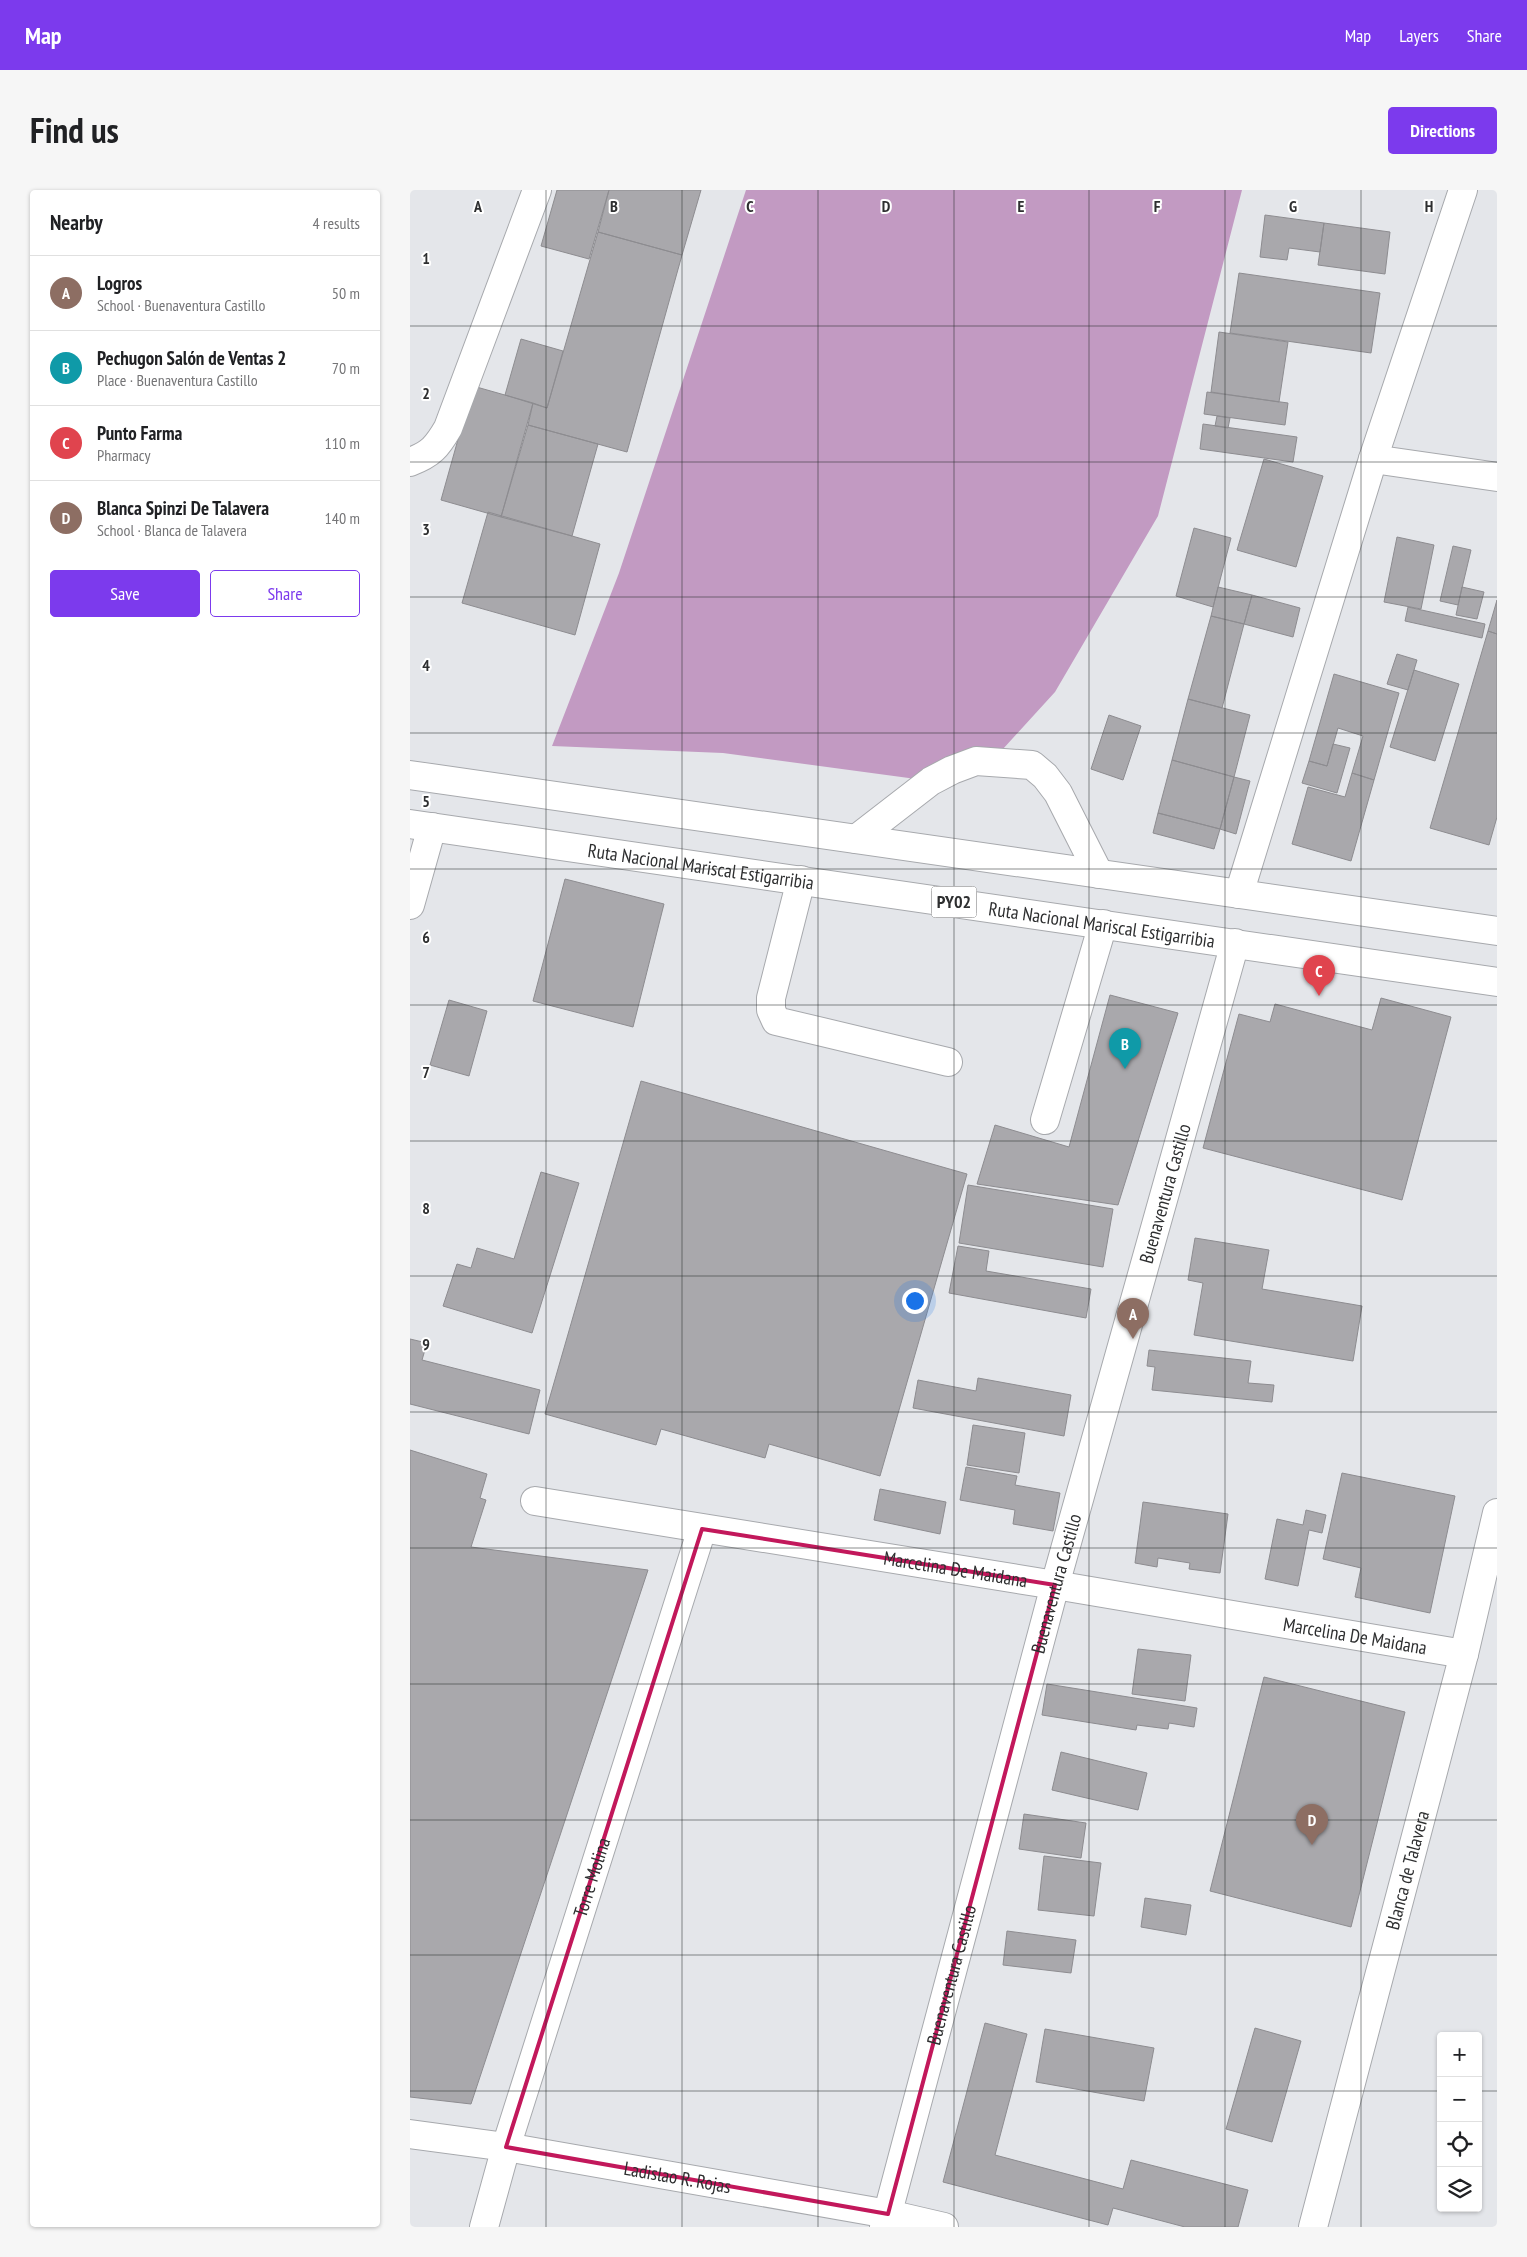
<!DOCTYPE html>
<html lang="en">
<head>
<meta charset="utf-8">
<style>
  :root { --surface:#fff; --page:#f6f6f6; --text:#202124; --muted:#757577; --line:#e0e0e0; --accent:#7c3aed }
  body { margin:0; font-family:"PT Sans Narrow",sans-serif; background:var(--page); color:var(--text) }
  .controls { position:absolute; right:15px; bottom:15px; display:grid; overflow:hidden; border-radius:5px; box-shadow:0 1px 4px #0004 }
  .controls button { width:45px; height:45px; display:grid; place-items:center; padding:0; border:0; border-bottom:1px solid var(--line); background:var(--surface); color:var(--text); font:25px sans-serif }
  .you { position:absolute; left:504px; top:1110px; width:18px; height:18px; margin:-12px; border:4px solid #fff; border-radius:50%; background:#1a73e8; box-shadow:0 0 0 8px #1a73e833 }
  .badge { display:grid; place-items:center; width:32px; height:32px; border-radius:50%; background:var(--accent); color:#fff; font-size:16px; font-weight:700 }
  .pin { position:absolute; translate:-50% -41px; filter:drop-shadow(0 1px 2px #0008) }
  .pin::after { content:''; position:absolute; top:26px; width:18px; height:15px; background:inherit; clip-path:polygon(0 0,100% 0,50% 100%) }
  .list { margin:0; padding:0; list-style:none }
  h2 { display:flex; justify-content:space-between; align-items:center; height:65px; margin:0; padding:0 20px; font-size:21px }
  h2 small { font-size:16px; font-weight:400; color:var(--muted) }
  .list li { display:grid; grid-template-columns:32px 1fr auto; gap:15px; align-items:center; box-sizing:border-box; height:75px; padding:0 20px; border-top:1px solid var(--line) }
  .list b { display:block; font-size:19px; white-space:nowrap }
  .list p { margin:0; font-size:16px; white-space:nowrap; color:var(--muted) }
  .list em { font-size:16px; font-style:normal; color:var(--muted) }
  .actions { display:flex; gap:10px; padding:15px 20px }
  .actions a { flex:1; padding:11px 0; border:1px solid var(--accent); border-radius:5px; text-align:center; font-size:18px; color:var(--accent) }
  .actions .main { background:var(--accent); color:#fff }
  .icon { flex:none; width:28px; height:28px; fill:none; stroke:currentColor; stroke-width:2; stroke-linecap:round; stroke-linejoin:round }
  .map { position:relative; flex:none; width:1087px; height:2037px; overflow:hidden; border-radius:5px }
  header { display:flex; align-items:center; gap:30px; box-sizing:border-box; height:70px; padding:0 25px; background:var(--accent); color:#fff }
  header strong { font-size:24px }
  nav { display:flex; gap:28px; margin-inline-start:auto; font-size:18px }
  .intro { display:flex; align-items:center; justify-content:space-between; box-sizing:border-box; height:120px; padding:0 30px }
  h1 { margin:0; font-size:35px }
  .button { padding:12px 22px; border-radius:5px; background:var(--accent); color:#fff; font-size:18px; font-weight:700 }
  main { display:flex; gap:30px; padding:0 30px }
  aside { flex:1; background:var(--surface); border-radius:5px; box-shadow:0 1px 4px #0004 }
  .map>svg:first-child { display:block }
  .forest { fill:#c29ac2 }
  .building { fill:#a9a8ac; stroke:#8d8c90 }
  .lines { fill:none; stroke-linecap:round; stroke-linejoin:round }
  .minor-casing { stroke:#a7a9ad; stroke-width:30 }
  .highway-casing { stroke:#a7a9ad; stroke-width:30 }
  .minor { stroke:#fff; stroke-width:28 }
  .highway { stroke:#fff; stroke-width:28 }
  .marked { fill:none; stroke:#c2185b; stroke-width:4; stroke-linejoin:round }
  .grid { fill:none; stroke:#2e2f30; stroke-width:1; stroke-opacity:0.55 }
  .labels { text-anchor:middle; stroke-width:4; stroke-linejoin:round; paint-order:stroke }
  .shield { fill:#fff; stroke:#6d6d6e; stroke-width:1 }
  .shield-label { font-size:18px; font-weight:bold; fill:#2e2f30 }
  .street-label { font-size:19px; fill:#2e2f30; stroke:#fff }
  .grid-label { font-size:16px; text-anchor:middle; font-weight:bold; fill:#2e2f30; stroke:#fff; stroke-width:4; stroke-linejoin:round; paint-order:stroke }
</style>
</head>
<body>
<header>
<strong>Map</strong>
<nav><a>Map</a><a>Layers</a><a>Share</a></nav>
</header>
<div class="intro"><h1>Find us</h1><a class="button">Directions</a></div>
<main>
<aside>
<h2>Nearby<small>4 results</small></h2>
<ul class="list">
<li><span class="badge" style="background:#8d6e63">A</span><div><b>Logros</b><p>School · Buenaventura Castillo</p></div><em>50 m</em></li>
<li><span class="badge" style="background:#0f9aa8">B</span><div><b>Pechugon Salón de Ventas 2</b><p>Place · Buenaventura Castillo</p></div><em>70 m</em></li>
<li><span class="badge" style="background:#e0444e">C</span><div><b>Punto Farma</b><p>Pharmacy</p></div><em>110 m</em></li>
<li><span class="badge" style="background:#8d6e63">D</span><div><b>Blanca Spinzi De Talavera</b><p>School · Blanca de Talavera</p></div><em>140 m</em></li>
</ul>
<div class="actions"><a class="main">Save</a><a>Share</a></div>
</aside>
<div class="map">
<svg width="1087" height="2037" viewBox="0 0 1087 2037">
  <rect width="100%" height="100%" fill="#e4e6ea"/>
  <path class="forest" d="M 336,0 L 832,0 L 748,326 L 645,502 L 582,571 L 521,591 L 313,563 L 142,556 L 209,383 Z"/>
  <path class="building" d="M 147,0 L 199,0 L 179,69 L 131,56 Z
    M 199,0 L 291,0 L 272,65 L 188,42 Z
    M 855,25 L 914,33 L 910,62 L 879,58 L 877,70 L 850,67 Z
    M 914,33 L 980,42 L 975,84 L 908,75 Z
    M 188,42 L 272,65 L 217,262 L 118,235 L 123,213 L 137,218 Z
    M 829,83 L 970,103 L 961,163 L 820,143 Z
    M 809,142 L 878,152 L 869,212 L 801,202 Z
    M 111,149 L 153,161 L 137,218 L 95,205 Z
    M 63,196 L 123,213 L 91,327 L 31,310 Z
    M 797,202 L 878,213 L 875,235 L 794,224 Z
    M 807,226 L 820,228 L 818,238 L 805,236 Z
    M 793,234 L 887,247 L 883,272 L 790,259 Z
    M 118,235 L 188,254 L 162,346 L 91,327 Z
    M 854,269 L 913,286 L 886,377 L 827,360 Z
    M 78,322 L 190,354 L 165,445 L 52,413 Z
    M 784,338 L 821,348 L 803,417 L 766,406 Z
    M 987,347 L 1024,355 L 1011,419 L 974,412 Z
    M 1043,356 L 1061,360 L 1048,415 L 1030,411 Z
    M 808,397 L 842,405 L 834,434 L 801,426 Z
    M 1052,397 L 1074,402 L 1067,429 L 1046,425 Z
    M 842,405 L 890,418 L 883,447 L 834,434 Z
    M 1087,410 L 1087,444 L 1078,441 Z
    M 998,417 L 1075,434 L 1072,448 L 995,431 Z
    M 801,426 L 834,434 L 812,518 L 778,509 Z
    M 1078,441 L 1087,444 L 1087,627 L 1079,655 L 1020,638 Z
    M 987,464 L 1007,470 L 998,500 L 977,494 Z
    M 1004,480 L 1049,494 L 1025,571 L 980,557 Z
    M 924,484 L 989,503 L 964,590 L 942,583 L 953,546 L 928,538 L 917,576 L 899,571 Z
    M 778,509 L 840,525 L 824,587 L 762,570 Z
    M 699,525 L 731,536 L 713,590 L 681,579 Z
    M 923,554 L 940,558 L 927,603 L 892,593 L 899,571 L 917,576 Z
    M 762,570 L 824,587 L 810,639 L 748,623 Z
    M 942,583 L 964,590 L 941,671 L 882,654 L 898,597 L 935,607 Z
    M 824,587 L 840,591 L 826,644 L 810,639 Z
    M 748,623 L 810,639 L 804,659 L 743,643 Z
    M 155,689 L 254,714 L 223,837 L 123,811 Z
    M 700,805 L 768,823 L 708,1015 L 567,994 L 585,935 L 659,957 Z
    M 971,808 L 1041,827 L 992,1010 L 793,958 L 829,824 L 860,832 L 865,814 L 962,840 Z
    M 39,810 L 77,821 L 59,886 L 20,875 Z
    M 231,891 L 557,984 L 470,1286 L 359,1254 L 355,1268 L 251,1239 L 246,1255 L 135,1224 Z
    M 131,982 L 169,993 L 122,1143 L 33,1116 L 47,1074 L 61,1078 L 67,1058 L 104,1069 Z
    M 558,995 L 703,1019 L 693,1077 L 549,1053 Z
    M 785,1048 L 859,1060 L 852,1099 L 952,1116 L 943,1171 L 784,1145 L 793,1093 L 778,1090 Z
    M 548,1056 L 579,1061 L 576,1081 L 681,1099 L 676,1128 L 539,1103 Z
    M 0,1149 L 17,1153 L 12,1170 L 130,1200 L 119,1244 L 0,1214 Z
    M 739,1160 L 841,1171 L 838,1193 L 864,1195 L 862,1212 L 742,1200 L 745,1177 L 737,1176 Z
    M 568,1188 L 661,1205 L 654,1246 L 503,1218 L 508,1190 L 566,1201 Z
    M 563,1235 L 615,1243 L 609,1283 L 557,1275 Z
    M 0,1260 L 77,1284 L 70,1308 L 76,1310 L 61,1357 L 238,1380 L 61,1914 L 0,1907 Z
    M 556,1277 L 607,1286 L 605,1295 L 650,1303 L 643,1341 L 603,1334 L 605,1320 L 550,1310 Z
    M 932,1283 L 1045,1306 L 1020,1423 L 945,1407 L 951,1378 L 913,1369 Z
    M 470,1299 L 536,1312 L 530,1344 L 464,1330 Z
    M 733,1312 L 818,1324 L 810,1383 L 779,1379 L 780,1373 L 748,1368 L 747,1377 L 725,1373 Z
    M 896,1320 L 916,1325 L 912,1343 L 899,1340 L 888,1396 L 855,1389 L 867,1329 L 893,1335 Z
    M 728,1459 L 781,1465 L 775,1511 L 722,1504 Z
    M 854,1487 L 995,1522 L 941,1737 L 800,1701 Z
    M 637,1494 L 787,1518 L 784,1537 L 759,1533 L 758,1539 L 727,1535 L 726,1540 L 632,1525 Z
    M 651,1562 L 737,1583 L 728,1620 L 642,1600 Z
    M 614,1624 L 676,1633 L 671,1668 L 609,1659 Z
    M 634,1666 L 691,1673 L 684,1726 L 628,1720 Z
    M 735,1708 L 781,1715 L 776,1745 L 731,1737 Z
    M 597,1741 L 666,1750 L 661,1783 L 593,1775 Z
    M 575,1833 L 617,1844 L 585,1965 L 713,1999 L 721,1970 L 838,2000 L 828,2037 L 775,2037 L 703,2018 L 698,2035 L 533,1992 Z
    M 845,1838 L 891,1851 L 862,1952 L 816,1939 Z
    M 635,1839 L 744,1858 L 734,1911 L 626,1892 Z"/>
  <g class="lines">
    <defs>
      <g id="minor">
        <path d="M 963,269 L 1087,287"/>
        <path d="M 0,272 C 21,264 27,257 38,238 L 127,0"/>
        <path d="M 446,649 L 521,591 L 542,580 L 566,571 L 622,575 L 635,586 L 648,603 L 689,684"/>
        <path d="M 391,690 L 361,808 L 361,820 L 366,831 L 538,872"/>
        <path d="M 829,704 L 963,269 L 1053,0"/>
        <path d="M 0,715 L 22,637"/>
        <path d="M 635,930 L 693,734"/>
        <path id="s1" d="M 125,1311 L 645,1395 L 1054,1464"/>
        <path id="s2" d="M 0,1944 L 96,1957 L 478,2024 L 534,2037"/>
        <path id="s3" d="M 74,2037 L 96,1957 L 292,1339"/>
        <path id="s4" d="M 474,2037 L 645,1395 L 825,753"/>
        <path id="s5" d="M 903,2037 L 1054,1464 L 1087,1323"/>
      </g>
      <g id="highway">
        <path d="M 0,585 L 1087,741"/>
        <path id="s6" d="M 0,634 L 1087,792"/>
      </g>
    </defs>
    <use href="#minor" class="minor-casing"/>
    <use href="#highway" class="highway-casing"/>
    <use href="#minor" class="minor"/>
    <use href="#highway" class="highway"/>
  </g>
  <path class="marked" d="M 292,1339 L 645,1395 L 478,2024 L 96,1957 Z"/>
  <path class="grid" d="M 136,0 L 136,2037M 272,0 L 272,2037M 408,0 L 408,2037M 544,0 L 544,2037M 679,0 L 679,2037M 815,0 L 815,2037M 951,0 L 951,2037M 0,136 L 1087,136M 0,272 L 1087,272M 0,407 L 1087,407M 0,543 L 1087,543M 0,679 L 1087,679M 0,815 L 1087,815M 0,951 L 1087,951M 0,1086 L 1087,1086M 0,1222 L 1087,1222M 0,1358 L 1087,1358M 0,1494 L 1087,1494M 0,1630 L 1087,1630M 0,1765 L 1087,1765M 0,1901 L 1031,1901M 1068,1901 L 1087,1901"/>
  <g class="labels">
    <rect class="shield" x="521.5" y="696.5" width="45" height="31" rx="4"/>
    <g class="shield-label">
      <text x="544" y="718">PY02</text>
    </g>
    <g class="street-label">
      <text dy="7" stroke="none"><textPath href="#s6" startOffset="294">Ruta Nacional Mariscal Estigarribia</textPath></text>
      <text dy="7" stroke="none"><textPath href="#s6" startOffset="699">Ruta Nacional Mariscal Estigarribia</textPath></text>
      <text dy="7" stroke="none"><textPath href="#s4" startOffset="1071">Buenaventura Castillo</textPath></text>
      <text dy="7" stroke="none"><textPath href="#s1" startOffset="426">Marcelina De Maidana</textPath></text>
      <text dy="7" stroke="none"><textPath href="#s4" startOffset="666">Buenaventura Castillo</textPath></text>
      <text dy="7" stroke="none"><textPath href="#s1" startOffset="831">Marcelina De Maidana</textPath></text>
      <text dy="7" stroke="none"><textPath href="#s5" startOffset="369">Blanca de Talavera</textPath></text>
      <text dy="7" stroke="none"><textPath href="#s3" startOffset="366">Torre Molina</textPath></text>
      <text dy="7" stroke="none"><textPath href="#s4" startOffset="261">Buenaventura Castillo</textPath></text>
      <text dy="7" stroke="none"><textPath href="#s2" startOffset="271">Ladislao R. Rojas</textPath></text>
    </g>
  </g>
  <g class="grid-label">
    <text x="68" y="22">A</text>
    <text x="204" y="22">B</text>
    <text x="340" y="22">C</text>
    <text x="476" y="22">D</text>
    <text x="611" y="22">E</text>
    <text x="747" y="22">F</text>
    <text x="883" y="22">G</text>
    <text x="1019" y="22">H</text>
    <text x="16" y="74">1</text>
    <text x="16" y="209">2</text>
    <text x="16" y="345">3</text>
    <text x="16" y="481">4</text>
    <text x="16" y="617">5</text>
    <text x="16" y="753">6</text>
    <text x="16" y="888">7</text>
    <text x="16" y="1024">8</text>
    <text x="16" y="1160">9</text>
  </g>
</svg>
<div class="controls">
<button>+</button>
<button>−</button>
<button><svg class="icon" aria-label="locate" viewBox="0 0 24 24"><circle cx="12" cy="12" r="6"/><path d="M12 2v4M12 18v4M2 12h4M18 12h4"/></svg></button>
<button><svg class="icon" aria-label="layers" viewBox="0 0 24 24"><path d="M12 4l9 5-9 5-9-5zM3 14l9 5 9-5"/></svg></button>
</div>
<div class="you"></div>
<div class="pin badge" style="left:723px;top:1149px;background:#8d6e63">A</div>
<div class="pin badge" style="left:715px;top:879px;background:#0f9aa8">B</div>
<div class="pin badge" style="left:909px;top:806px;background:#e0444e">C</div>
<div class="pin badge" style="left:902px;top:1655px;background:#8d6e63">D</div>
</div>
</main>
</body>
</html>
